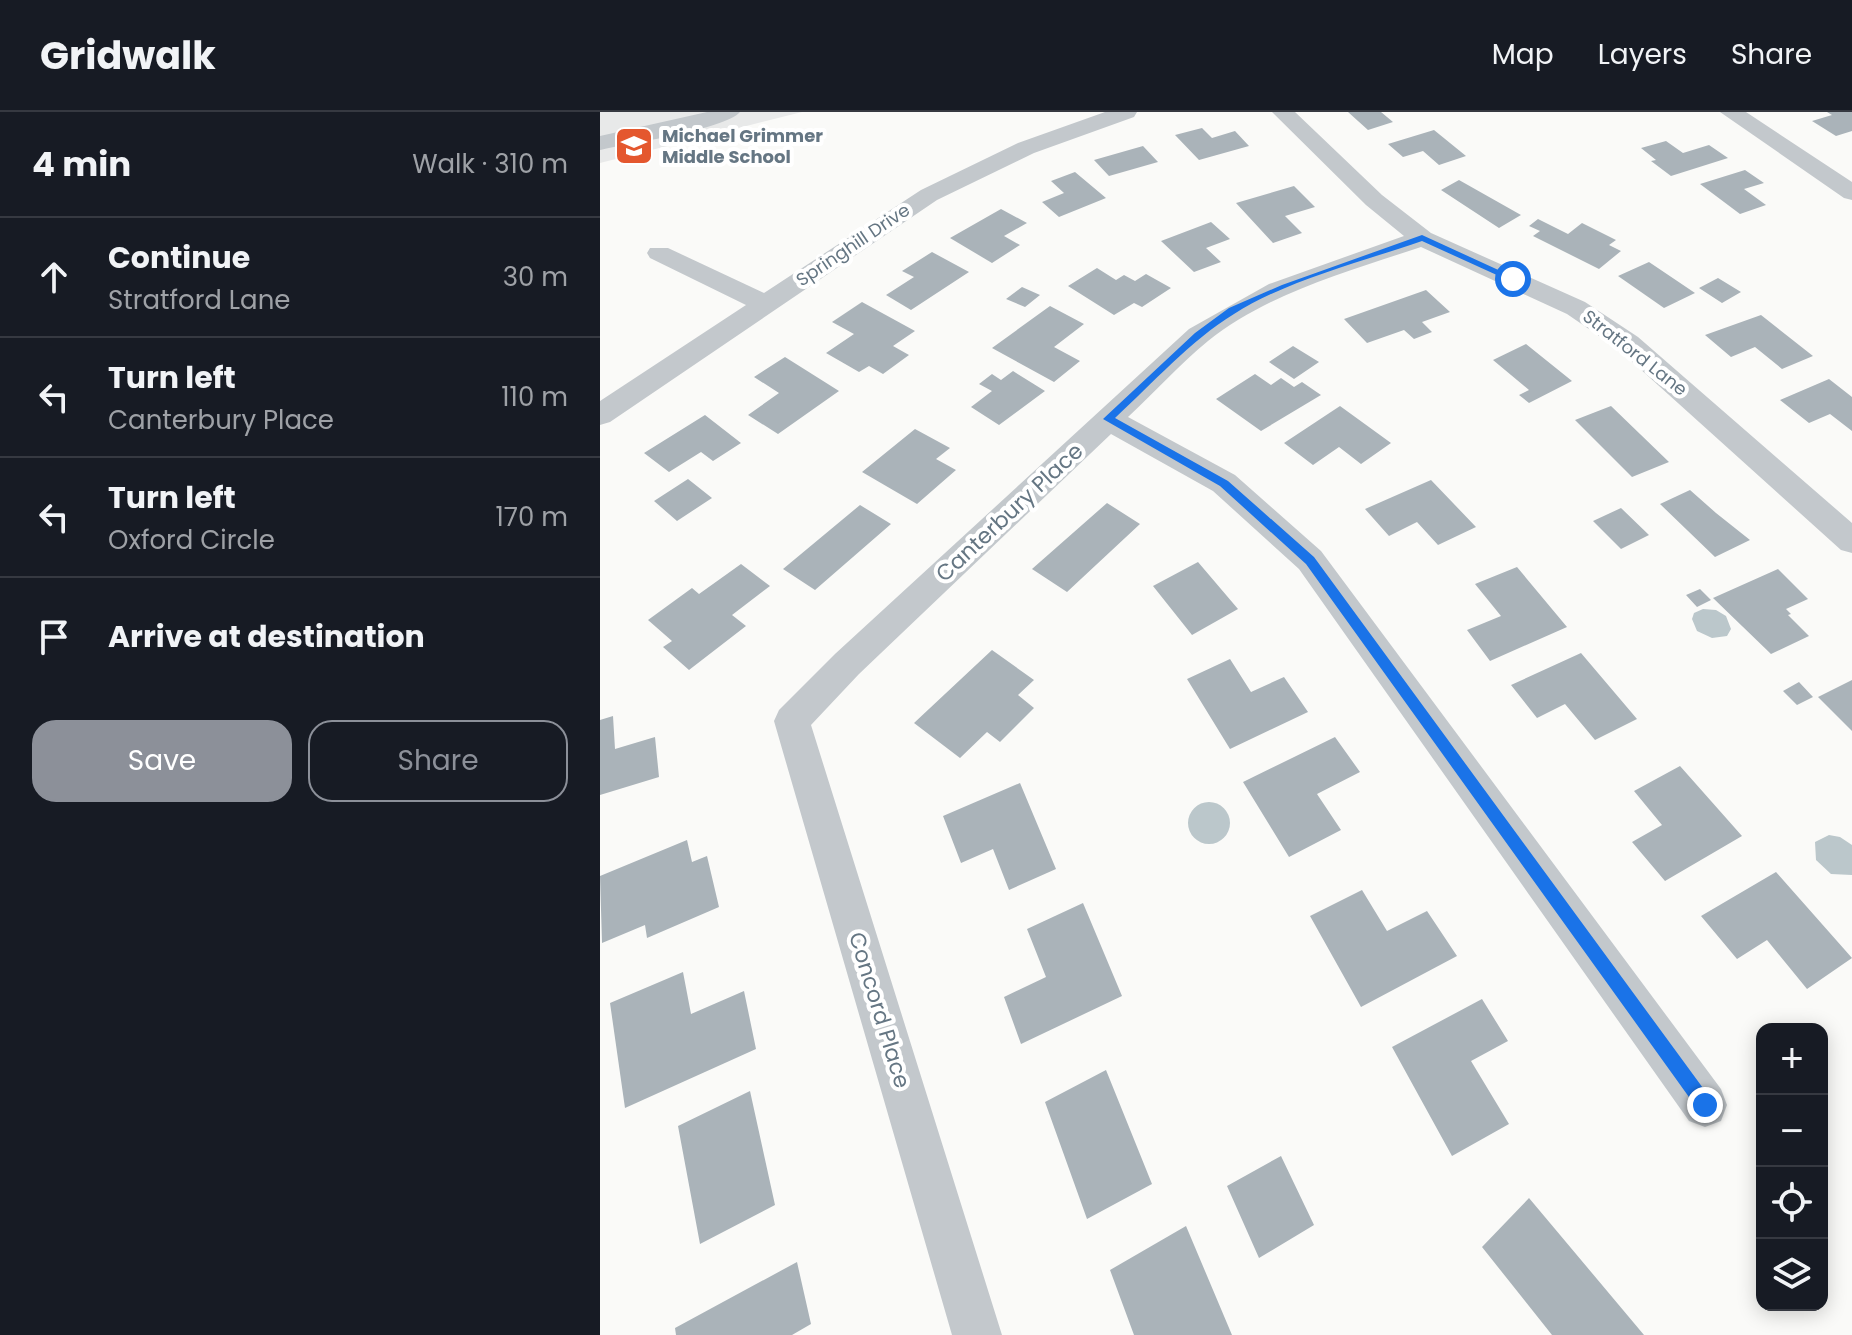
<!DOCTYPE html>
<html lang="en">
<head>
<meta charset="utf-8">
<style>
  :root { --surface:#171b24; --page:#20242c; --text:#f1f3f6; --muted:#9ea1a6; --line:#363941; --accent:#8c9099 }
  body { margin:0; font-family:Poppins,sans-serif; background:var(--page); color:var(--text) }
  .controls { position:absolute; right:24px; bottom:24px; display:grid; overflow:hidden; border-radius:16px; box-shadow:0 4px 20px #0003 }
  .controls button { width:72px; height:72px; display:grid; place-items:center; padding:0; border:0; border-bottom:2px solid var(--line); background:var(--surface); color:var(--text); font:40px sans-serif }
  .stop { position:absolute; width:24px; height:24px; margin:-18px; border:6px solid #1a73e8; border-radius:50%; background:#fff }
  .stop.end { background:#1a73e8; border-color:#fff; box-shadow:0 2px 8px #0008 }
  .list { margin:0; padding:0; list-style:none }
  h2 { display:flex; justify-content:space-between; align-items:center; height:104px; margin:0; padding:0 32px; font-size:34px }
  h2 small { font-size:26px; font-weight:400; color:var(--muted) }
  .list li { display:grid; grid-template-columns:52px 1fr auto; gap:24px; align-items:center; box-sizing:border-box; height:120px; padding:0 32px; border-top:2px solid var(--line) }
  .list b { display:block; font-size:30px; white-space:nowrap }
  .list p { margin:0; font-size:26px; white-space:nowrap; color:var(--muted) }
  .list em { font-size:26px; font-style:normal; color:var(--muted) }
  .actions { display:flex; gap:16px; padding:24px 32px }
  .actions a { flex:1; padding:18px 0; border:2px solid var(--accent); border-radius:24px; text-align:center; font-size:28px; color:var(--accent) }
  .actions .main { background:var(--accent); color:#fff }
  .icon { flex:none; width:44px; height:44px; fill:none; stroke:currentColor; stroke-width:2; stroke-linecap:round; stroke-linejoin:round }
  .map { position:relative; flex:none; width:1252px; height:1223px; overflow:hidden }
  header { display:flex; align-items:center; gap:48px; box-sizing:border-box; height:112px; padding:0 40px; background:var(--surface); border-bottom:2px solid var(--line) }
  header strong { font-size:38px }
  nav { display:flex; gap:44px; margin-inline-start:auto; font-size:28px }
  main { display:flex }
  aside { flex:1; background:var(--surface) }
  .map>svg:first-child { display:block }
  .built { fill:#e8e9e9 }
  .water { fill:#bbc7cb }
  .building { fill:#aab3b9 }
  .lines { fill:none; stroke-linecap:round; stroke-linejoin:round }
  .minor { fill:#c3c8cc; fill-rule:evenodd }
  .route { fill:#1a73e8 }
  .labels { text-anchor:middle; stroke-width:8; stroke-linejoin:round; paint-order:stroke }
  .far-poi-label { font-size:18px; font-weight:bold; fill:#657683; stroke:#fff; text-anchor:start }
  .far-street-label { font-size:18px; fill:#657683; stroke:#fff }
  .street-label { font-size:22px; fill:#657683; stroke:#fff }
</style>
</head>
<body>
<header>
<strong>Gridwalk</strong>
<nav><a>Map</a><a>Layers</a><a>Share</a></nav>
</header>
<main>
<aside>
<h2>4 min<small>Walk · 310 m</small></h2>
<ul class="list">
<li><svg class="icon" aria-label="ahead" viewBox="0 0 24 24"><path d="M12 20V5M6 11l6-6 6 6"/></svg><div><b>Continue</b><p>Stratford Lane</p></div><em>30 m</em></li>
<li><svg class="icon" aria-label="left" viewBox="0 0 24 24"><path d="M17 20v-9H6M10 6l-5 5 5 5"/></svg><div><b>Turn left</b><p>Canterbury Place</p></div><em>110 m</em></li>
<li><svg class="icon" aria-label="left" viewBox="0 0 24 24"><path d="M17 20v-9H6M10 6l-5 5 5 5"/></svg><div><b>Turn left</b><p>Oxford Circle</p></div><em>170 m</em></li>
<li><svg class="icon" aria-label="arrive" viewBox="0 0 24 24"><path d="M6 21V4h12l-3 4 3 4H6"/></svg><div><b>Arrive at destination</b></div></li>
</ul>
<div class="actions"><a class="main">Save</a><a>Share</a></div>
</aside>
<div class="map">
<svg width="1252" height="1223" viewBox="0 0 1252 1223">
  <rect width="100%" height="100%" fill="#fafaf8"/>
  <path class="built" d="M 0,0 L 202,0 L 0,51 Z"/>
  <path class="water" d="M 1103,497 L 1116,498 L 1126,504 L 1131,517 L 1127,524 L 1112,526 L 1097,519 L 1092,507 L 1094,501 Z
    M588 711a21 21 0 1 1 42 0a21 21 0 1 1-42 0Z
    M 1229,723 L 1240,725 L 1252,733 L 1252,763 L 1231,762 L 1216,748 L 1215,730 Z"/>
  <path class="building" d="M 748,0 L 781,0 L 793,10 L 768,18 Z
    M 1227,0 L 1252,0 L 1252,19 L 1236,24 L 1212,9 L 1232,3 Z
    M 602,16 L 612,26 L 635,19 L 649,34 L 599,48 L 575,23 Z
    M 834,18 L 866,44 L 839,53 L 823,39 L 803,45 L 788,32 Z
    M 1066,29 L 1083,41 L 1109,33 L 1128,46 L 1071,64 L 1051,49 L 1056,48 L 1041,36 Z
    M 543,34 L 558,50 L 509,64 L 494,48 Z
    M 1145,58 L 1164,71 L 1144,77 L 1166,93 L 1140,102 L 1100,72 Z
    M 475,60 L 506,86 L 459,105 L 442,90 L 464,81 L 451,69 Z
    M 859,68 L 921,103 L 899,116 L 841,78 Z
    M 694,74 L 715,95 L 685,104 L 702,121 L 673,131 L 636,91 Z
    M 401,97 L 427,111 L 404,124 L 420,133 L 392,151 L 350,126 Z
    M 938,107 L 968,122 L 982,111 L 1016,128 L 1009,133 L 1021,139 L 999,157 L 933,124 L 940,119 L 929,114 Z
    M 611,110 L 630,127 L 606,136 L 621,150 L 594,160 L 561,129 Z
    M 332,140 L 369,160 L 311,198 L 286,183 L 314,165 L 302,159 Z
    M 1049,150 L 1095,181 L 1064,196 L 1018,164 Z
    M 497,156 L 516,168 L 524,163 L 535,169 L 546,162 L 571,176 L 542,195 L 534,191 L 514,203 L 468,174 Z
    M 1118,166 L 1141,180 L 1122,191 L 1099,176 Z
    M 422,175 L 440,183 L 425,195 L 406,187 Z
    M 826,178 L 850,200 L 822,210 L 832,220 L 814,227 L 804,218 L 767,231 L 744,207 Z
    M 262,190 L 315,219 L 293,234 L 309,243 L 283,262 L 269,254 L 259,260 L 226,241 L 254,222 L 232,210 Z
    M 450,194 L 484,212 L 454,235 L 480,249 L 454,270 L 392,236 Z
    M 1161,203 L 1213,244 L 1182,257 L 1155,235 L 1131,245 L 1105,223 Z
    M 926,232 L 972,269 L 929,291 L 919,283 L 929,278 L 893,248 Z
    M 693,234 L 719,250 L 694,267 L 669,250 Z
    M 185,245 L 239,279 L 178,322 L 148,303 L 179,281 L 154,265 Z
    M 413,259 L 445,279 L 399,313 L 371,295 L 392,279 L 379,272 L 392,262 L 401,268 Z
    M 655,262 L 671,273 L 681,266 L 694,275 L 702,270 L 721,283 L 661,319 L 616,287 Z
    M 1229,267 L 1252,285 L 1252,319 L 1230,302 L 1209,311 L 1180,288 Z
    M 740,294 L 791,331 L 761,352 L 739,335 L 713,353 L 684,331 Z
    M 1011,294 L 1069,350 L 1032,365 L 975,308 Z
    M 105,303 L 141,331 L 113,349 L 101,340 L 69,360 L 44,341 Z
    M 315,317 L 350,336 L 336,347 L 356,358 L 317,392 L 262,360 Z
    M 88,367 L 112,386 L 77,409 L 54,389 Z
    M 831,368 L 876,415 L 838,433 L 817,410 L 789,424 L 765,397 Z
    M 1090,378 L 1116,401 L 1150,428 L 1115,445 L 1060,392 Z
    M 507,391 L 540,412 L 467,480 L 432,457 Z
    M 260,393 L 291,412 L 215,478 L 183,457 Z
    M 1021,396 L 1049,423 L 1021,437 L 993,409 Z
    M 598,450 L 638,497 L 592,523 L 553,474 Z
    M 141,452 L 170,474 L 132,503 L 146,514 L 89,558 L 63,535 L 72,529 L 48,508 L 92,476 L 99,482 Z
    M 917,455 L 967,515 L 890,549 L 867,518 L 901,504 L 875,472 Z
    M 1178,457 L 1208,487 L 1186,497 L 1191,502 L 1188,503 L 1209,524 L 1171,542 L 1113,486 Z
    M 1100,477 L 1111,488 L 1097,495 L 1086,483 Z
    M 392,538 L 434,568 L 418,583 L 434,596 L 400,630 L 387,620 L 360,646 L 314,611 Z
    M 981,541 L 1037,607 L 995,628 L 965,592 L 937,606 L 911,573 Z
    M 630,547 L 651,580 L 684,565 L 708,600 L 630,637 L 587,567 Z
    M 1252,568 L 1252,619 L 1218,585 Z
    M 1199,570 L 1213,585 L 1197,593 L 1183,579 Z
    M 13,604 L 15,637 L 55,625 L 59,665 L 0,683 L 0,608 Z
    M 735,625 L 760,660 L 717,682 L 741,718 L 689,745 L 643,670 Z
    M 1080,654 L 1142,724 L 1065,769 L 1032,730 L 1062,713 L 1034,679 Z
    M 420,671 L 456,757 L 409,778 L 393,737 L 361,751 L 343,704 Z
    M 87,728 L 92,750 L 107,744 L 119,795 L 47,826 L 45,813 L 2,831 L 0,764 Z
    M 1176,760 L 1252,846 L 1207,877 L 1167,828 L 1137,847 L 1101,804 Z
    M 762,778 L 787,819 L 827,799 L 857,844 L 761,895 L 710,804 Z
    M 483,791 L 522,884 L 421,932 L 404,885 L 446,865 L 427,817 Z
    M 83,860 L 91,902 L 144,879 L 156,937 L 25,996 L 10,891 Z
    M 882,887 L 908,929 L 871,949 L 909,1012 L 852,1044 L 792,935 Z
    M 506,958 L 552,1072 L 487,1107 L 445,990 Z
    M 150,979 L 175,1093 L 100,1132 L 78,1014 Z
    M 681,1044 L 714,1113 L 659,1146 L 627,1074 Z
    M 929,1086 L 1044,1223 L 952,1223 L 882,1135 Z
    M 586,1114 L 632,1223 L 534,1223 L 510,1158 Z
    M 197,1150 L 211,1212 L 192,1223 L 76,1223 L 75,1216 Z"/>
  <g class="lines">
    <path class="minor" d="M 107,0 L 140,0 C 126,17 26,32 0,38 L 0,24 Z
      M 505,0 L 537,0 L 534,5 L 434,41 L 337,88 L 10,310 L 0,313 L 0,289 L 146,193 L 50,146 L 47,141 L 50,136 L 68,136 L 164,181 L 321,78 L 418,31 Z
      M 672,0 L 695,0 L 782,83 L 831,121 L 985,190 L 1038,225 L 1252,411 L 1252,441 L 1241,438 L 1018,237 L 967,202 L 821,135 C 749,159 668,181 608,229 C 580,252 555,280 528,305 L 635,363 L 721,439 L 1121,977 L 1127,993 L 1121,1009 L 1105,1015 L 1089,1009 L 699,457 L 613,379 L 511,322 L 259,562 L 211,613 L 402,1223 L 352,1223 L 174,609 L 179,598 L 235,542 L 589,217 L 669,172 L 804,124 L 766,93 Z
      M 1120,0 L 1146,0 L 1252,70 L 1252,88 L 1244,86 Z"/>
  </g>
  <path class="route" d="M 822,123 L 918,167 L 910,169 L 822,129 C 764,149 685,169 634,202 C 590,229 553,271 515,306 L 628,369 L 714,445 L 1111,987 L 1111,999 L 1105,1001 L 1099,999 L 706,452 L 620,374 L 503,307 L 595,221 L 629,196 L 682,173 Z"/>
  <defs>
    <symbol id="school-square" viewBox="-11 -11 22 22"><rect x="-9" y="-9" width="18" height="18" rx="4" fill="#e4572e" stroke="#fff"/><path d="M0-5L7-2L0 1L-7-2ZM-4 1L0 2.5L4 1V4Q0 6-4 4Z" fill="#fff"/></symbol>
  </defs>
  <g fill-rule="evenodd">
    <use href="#school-square" x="12" y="12" width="44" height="44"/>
  </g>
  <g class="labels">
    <g class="far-poi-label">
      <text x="62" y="30">Michael Grimmer<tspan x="62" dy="21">Middle School</tspan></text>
    </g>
    <g class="far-street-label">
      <text transform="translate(253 133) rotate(-34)" y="6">Springhill Drive</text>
      <text transform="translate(1035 241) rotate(38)" y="6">Stratford Lane</text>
    </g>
    <g class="street-label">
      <text transform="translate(409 400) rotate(-43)" y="8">Canterbury Place</text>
      <text transform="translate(280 898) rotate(73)" y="8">Concord Place</text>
    </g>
  </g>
</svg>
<div class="controls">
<button>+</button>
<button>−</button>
<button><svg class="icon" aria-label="locate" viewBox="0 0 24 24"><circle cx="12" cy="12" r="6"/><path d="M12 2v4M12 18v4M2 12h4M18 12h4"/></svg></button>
<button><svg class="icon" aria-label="layers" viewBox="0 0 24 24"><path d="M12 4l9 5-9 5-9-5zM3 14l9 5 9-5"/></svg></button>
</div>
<div class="stop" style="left:913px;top:167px"></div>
<div class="stop end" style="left:1105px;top:993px"></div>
</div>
</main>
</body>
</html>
